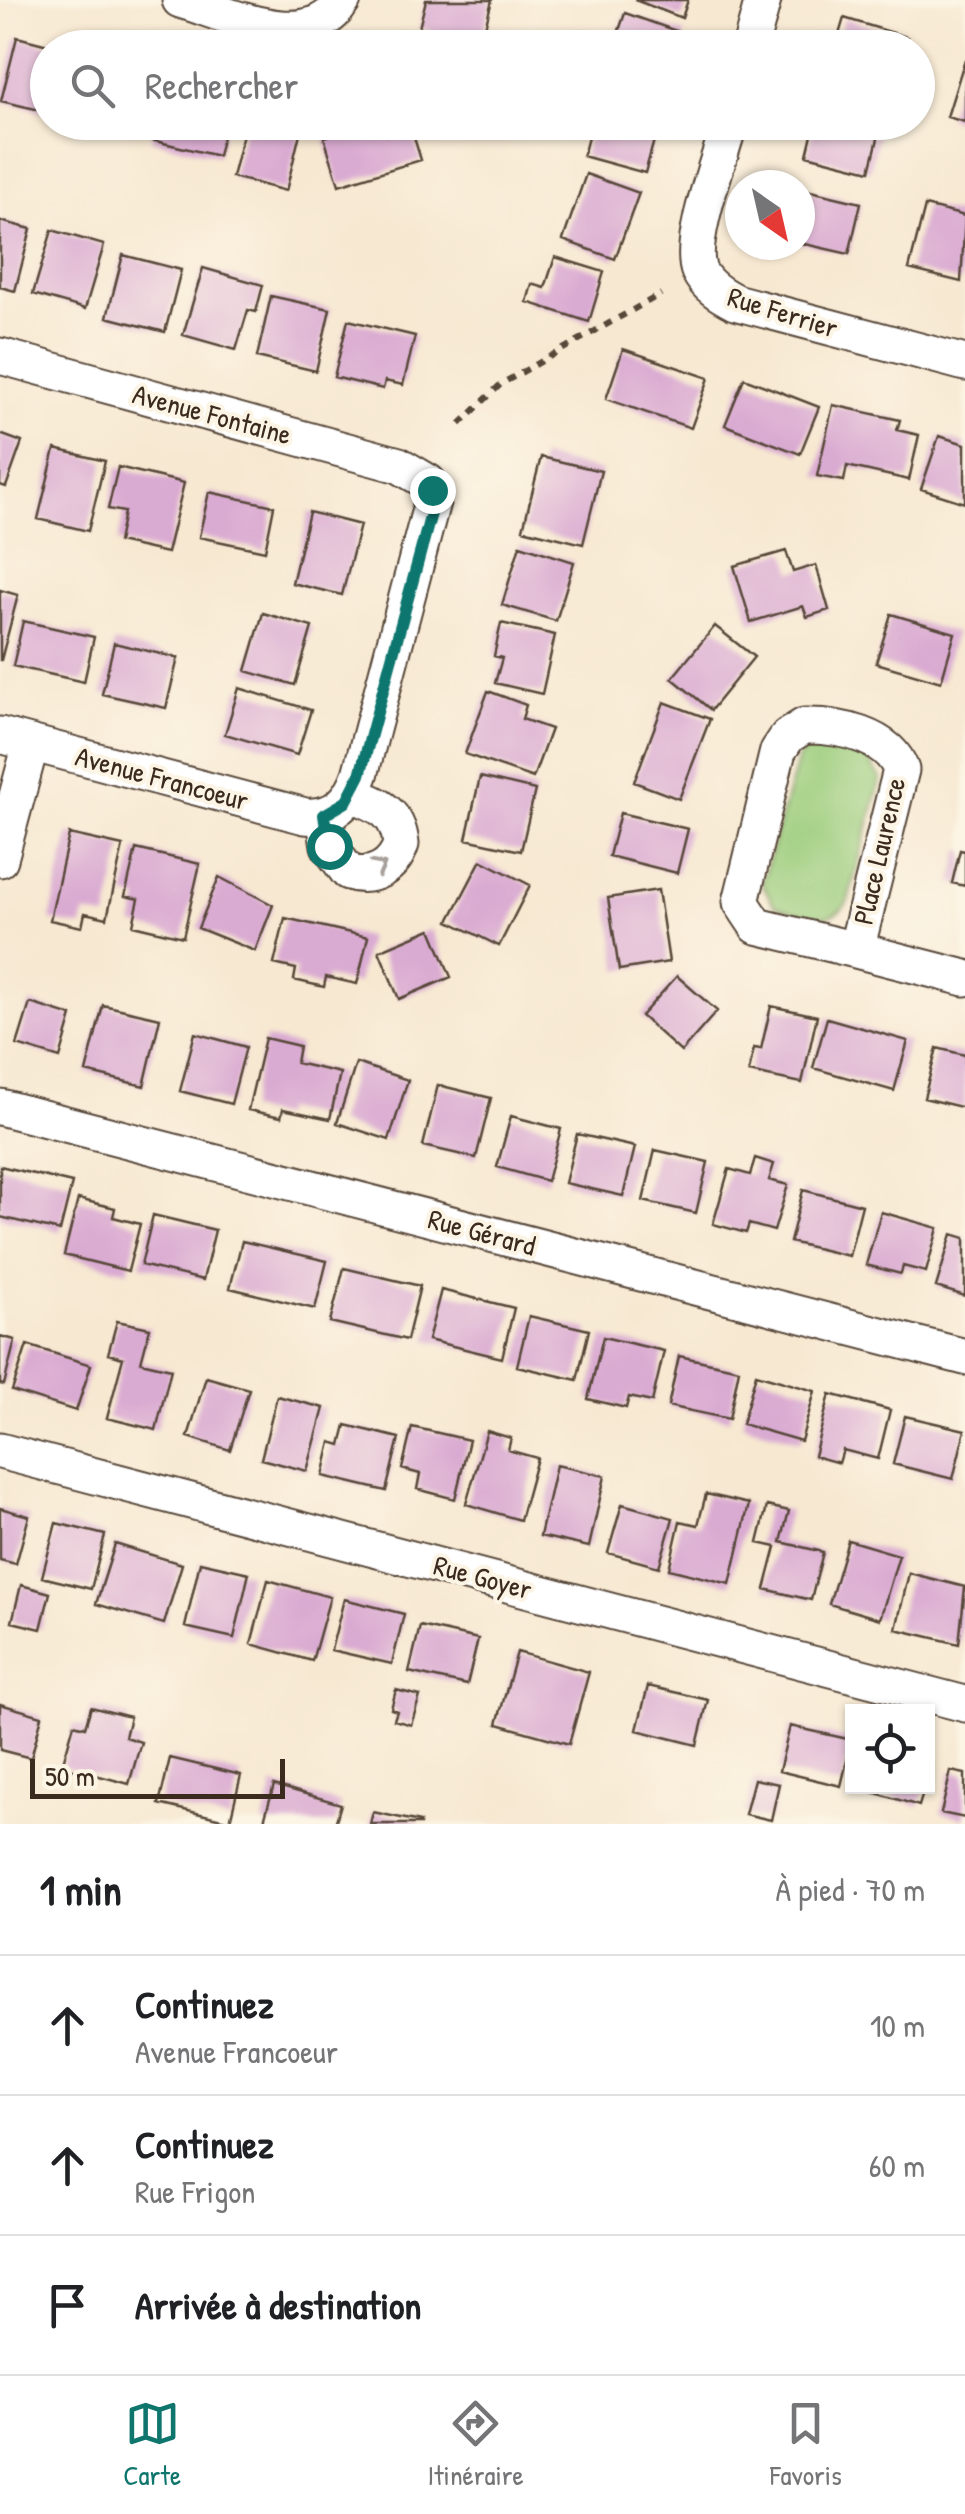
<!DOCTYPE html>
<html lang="fr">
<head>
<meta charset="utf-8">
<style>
  :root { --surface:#fff; --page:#f6f6f6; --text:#202124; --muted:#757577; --line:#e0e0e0; --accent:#0f766e }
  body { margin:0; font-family:"Patrick Hand",sans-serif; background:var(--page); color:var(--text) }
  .controls { position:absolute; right:30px; bottom:30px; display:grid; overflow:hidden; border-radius:0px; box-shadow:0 2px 8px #0004 }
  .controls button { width:90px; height:90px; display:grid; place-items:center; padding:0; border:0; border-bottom:2px solid var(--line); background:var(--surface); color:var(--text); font:50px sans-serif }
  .compass { position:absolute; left:725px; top:170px; width:90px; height:90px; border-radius:50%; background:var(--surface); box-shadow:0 2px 8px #0004; rotate:146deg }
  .scale { position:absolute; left:30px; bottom:25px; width:255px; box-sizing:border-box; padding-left:10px; border:5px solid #3b2a1e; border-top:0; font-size:28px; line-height:35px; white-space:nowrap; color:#3b2a1e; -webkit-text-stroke:8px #fcf5e5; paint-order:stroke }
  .stop { position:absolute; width:30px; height:30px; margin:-22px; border:8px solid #0f766e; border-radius:50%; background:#fff }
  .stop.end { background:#0f766e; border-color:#fff; box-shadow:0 2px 10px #0008 }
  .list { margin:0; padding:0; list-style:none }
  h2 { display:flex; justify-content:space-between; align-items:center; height:130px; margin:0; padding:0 40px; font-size:42px }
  h2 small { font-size:32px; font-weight:400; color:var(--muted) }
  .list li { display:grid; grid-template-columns:65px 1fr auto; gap:30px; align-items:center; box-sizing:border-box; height:140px; padding:0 40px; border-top:2px solid var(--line) }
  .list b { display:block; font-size:38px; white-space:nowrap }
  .list p { margin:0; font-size:32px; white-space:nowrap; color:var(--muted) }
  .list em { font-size:32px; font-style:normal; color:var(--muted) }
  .icon { flex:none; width:55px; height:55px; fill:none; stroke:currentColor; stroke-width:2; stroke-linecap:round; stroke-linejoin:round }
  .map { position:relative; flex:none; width:965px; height:1824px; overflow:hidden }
  .search { position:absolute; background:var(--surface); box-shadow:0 2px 8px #0004; left:30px; right:30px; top:30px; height:110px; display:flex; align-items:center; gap:25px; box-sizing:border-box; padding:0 35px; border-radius:55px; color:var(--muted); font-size:38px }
  .sheet { height:550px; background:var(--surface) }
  nav { display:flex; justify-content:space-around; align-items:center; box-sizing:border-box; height:140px; border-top:2px solid var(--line); background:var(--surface); font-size:28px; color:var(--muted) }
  nav a { display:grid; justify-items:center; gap:5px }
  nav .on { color:var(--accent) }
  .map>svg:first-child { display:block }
  .green { fill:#9bcd7d; stroke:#6b7c4e; stroke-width:2.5 }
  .building { fill:#daabd2 }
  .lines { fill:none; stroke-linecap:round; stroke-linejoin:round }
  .minor-casing { stroke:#574639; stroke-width:39 }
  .path { stroke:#574639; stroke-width:6; stroke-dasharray:8 8; stroke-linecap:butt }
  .minor { stroke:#fff; stroke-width:35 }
  .oneway { stroke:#a79f9a }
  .route { stroke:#0f766e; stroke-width:12 }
  .labels { text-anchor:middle; stroke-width:8; stroke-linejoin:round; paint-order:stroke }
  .street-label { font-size:28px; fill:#3b2a1e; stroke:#fcf5e5 }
</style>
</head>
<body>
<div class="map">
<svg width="965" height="1824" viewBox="0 0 965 1824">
  <rect width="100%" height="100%" fill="#fcf5e5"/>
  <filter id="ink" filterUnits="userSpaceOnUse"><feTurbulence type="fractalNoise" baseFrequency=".01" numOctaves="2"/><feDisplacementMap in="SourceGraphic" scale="20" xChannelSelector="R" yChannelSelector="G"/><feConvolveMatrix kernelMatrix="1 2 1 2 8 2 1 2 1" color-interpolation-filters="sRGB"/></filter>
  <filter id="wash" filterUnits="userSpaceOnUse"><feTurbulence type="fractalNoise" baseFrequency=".0048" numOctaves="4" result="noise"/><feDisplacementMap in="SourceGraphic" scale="40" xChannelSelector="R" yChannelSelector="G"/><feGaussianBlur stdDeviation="2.25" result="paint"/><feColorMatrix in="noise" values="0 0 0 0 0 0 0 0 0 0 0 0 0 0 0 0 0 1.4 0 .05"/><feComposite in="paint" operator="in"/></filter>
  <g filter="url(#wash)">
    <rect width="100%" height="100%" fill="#f7e8d1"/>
    <path class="green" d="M 819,744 L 868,759 L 881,779 L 848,901 C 833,928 799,914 774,905 L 762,883 L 798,757 Z"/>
    <g id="blocks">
      <path class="building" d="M 426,0 L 492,0 L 481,43 L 419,28 Z
        M 635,0 L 688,0 L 682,18 Z
        M 625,13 L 685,34 L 680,48 L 613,48 Z
        M 844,18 L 907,37 L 904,48 L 835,48 Z
        M 17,37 L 48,45 L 48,112 L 1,101 Z
        M 965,59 L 965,122 L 947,117 Z
        M 106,122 L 135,122 L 133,131 Z
        M 155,122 L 226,122 L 218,156 L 151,140 Z
        M 246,122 L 302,125 L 286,191 L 232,177 Z
        M 369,122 L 383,122 L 387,135 L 411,128 L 421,160 L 339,185 L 324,137 Z
        M 416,122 L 481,122 L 477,138 Z
        M 592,122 L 659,122 L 645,173 L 583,156 Z
        M 815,122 L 882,122 L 870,171 L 807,155 Z
        M 586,174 L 639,193 L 615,259 L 563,240 Z
        M 802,189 L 861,203 L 849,254 L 800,243 Z
        M 925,206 L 965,216 L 961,282 L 909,269 Z
        M 0,221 L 31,229 L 15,291 L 0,287 Z
        M 52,230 L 104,245 L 85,309 L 33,294 Z
        M 123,255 L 181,270 L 165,332 L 107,317 Z
        M 555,257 L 604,272 L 589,322 L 527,302 L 532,284 L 545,288 Z
        M 203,268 L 263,285 L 256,312 L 248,310 L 236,350 L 183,335 Z
        M 271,296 L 330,309 L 316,371 L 257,357 Z
        M 348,320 L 415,336 L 403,385 L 385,381 L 383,389 L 334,377 Z
        M 623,349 L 709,378 L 691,428 L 606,399 Z
        M 744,378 L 819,407 L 800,454 L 725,425 Z
        M 833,405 L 900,420 L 897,430 L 919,435 L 909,480 L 847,466 L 844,481 L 817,476 Z
        M 0,434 L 22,442 L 6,487 L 0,485 Z
        M 939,436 L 965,444 L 965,503 L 921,489 Z
        M 55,449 L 105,461 L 88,531 L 38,519 Z
        M 541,457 L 601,471 L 583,544 L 523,529 Z
        M 118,467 L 184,483 L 167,553 L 118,542 L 124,512 L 108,509 Z
        M 209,492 L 274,506 L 265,551 L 199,537 Z
        M 309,512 L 360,525 L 342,595 L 292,583 Z
        M 520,545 L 574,562 L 556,621 L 502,605 Z
        M 786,551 L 793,572 L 816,565 L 829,610 L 807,617 L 803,606 L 751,622 L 734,566 Z
        M 0,590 L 18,595 L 1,660 L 0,660 Z
        M 263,613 L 312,627 L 295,685 L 246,671 Z
        M 891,614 L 955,633 L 941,682 L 876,663 Z
        M 23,621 L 94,637 L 84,682 L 13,666 Z
        M 501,623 L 555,635 L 542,694 L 495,683 L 502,658 L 494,656 Z
        M 715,626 L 754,657 L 711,710 L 672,678 Z
        M 114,643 L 178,658 L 166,708 L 102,694 Z
        M 239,688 L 311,710 L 297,755 L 225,734 Z
        M 488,691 L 526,705 L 522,719 L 551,729 L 533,778 L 465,754 Z
        M 664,702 L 710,719 L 679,799 L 634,782 Z
        M 480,777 L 535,790 L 521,851 L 466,839 Z
        M 620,813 L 688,829 L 677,873 L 609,856 Z
        M 69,834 L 123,846 L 107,918 L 85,913 L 82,927 L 50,920 Z
        M 136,849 L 200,864 L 183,937 L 133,925 L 139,899 L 125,896 Z
        M 960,850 L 965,851 L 965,886 L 952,883 Z
        M 481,860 L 530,885 L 499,946 L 449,921 Z
        M 219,877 L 273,905 L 255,951 L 198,928 Z
        M 658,890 L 669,962 L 619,970 L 608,898 Z
        M 285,918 L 368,937 L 357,984 L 326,977 L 324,987 L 294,980 L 296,969 L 274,964 Z
        M 431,929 L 451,977 L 399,999 L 379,951 Z
        M 677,976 L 717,1011 L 681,1052 L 641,1016 Z
        M 30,1003 L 72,1016 L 60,1058 L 17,1045 Z
        M 103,1005 L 160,1018 L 144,1086 L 86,1072 Z
        M 771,1006 L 817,1016 L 802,1083 L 749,1072 L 754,1048 L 761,1049 Z
        M 827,1018 L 908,1041 L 894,1091 L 813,1068 Z
        M 195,1033 L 246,1047 L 231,1104 L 180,1091 Z
        M 265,1038 L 299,1046 L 296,1063 L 340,1073 L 330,1119 L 283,1109 L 281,1117 L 248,1110 Z
        M 937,1048 L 965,1055 L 965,1108 L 924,1098 Z
        M 356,1063 L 408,1080 L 389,1140 L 337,1123 Z
        M 438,1085 L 491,1098 L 476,1158 L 423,1146 Z
        M 511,1116 L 561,1129 L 547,1181 L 497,1167 Z
        M 577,1134 L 635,1147 L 623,1196 L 565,1183 Z
        M 655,1150 L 708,1162 L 696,1213 L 643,1201 Z
        M 755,1158 L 774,1164 L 769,1180 L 788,1185 L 774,1231 L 749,1224 L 746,1233 L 713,1224 L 729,1169 L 750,1175 Z
        M 0,1166 L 72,1183 L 60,1231 L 0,1217 Z
        M 803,1190 L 862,1205 L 849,1256 L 790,1242 Z
        M 78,1199 L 115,1208 L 113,1217 L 140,1224 L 128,1271 L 64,1255 Z
        M 881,1212 L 938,1228 L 926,1272 L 903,1266 L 901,1274 L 866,1265 Z
        M 153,1215 L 215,1230 L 203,1280 L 141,1265 Z
        M 952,1234 L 965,1238 L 965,1296 L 936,1287 Z
        M 242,1241 L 327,1261 L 315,1309 L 230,1288 Z
        M 344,1268 L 420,1286 L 407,1340 L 330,1322 Z
        M 441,1290 L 514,1308 L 502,1358 L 428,1340 Z
        M 529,1316 L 589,1330 L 577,1380 L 517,1366 Z
        M 117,1321 L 150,1328 L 141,1362 L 171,1369 L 156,1430 L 107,1418 L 123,1358 L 108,1354 Z
        M 0,1336 L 15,1340 L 4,1385 L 0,1384 Z
        M 603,1337 L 664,1351 L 652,1402 L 629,1397 L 626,1408 L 588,1399 Z
        M 27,1345 L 91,1365 L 76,1411 L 12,1391 Z
        M 679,1356 L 739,1369 L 729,1419 L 668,1406 Z
        M 756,1374 L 815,1391 L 801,1441 L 742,1424 Z
        M 206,1377 L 249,1389 L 230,1450 L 188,1437 Z
        M 830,1394 L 890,1410 L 878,1459 L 843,1450 L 839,1463 L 814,1456 Z
        M 277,1396 L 324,1408 L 307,1471 L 261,1459 Z
        M 905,1416 L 965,1430 L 953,1479 L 893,1464 Z
        M 346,1425 L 399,1438 L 386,1491 L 323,1476 L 331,1442 L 341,1445 Z
        M 412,1427 L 469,1440 L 455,1499 L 417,1489 L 420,1474 L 402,1469 Z
        M 487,1431 L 511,1438 L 508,1450 L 537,1458 L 520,1520 L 466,1504 Z
        M 556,1465 L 605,1476 L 589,1547 L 540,1536 Z
        M 706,1494 L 749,1504 L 730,1584 L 669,1569 L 680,1521 L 698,1525 Z
        M 622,1504 L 673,1518 L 659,1567 L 608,1553 Z
        M 767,1506 L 789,1511 L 781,1542 L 823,1552 L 811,1600 L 765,1589 L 776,1547 L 758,1543 Z
        M 0,1508 L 29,1516 L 16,1564 L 0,1560 Z
        M 56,1523 L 105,1535 L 91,1589 L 42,1577 Z
        M 848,1540 L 899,1555 L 880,1619 L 829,1604 Z
        M 115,1544 L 182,1564 L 164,1624 L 96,1604 Z
        M 200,1562 L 249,1573 L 234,1638 L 185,1627 Z
        M 909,1573 L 965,1587 L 959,1644 L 896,1629 Z
        M 268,1580 L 330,1597 L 312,1661 L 251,1644 Z
        M 21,1585 L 50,1593 L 41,1629 L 12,1622 Z
        M 344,1599 L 404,1614 L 392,1664 L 331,1650 Z
        M 420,1626 L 478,1639 L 467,1685 L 409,1672 Z
        M 517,1652 L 589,1672 L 569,1744 L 497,1724 Z
        M 648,1686 L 708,1700 L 697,1745 L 637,1730 Z
        M 396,1690 L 420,1696 L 411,1725 L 394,1720 L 397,1711 L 391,1709 Z
        M 0,1704 L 42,1716 L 31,1758 L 0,1750 Z
        M 91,1707 L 130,1717 L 125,1737 L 141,1742 L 129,1784 L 62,1766 L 74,1724 L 85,1727 Z
        M 790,1726 L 852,1740 L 841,1786 L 779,1771 Z
        M 170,1758 L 241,1775 L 230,1821 L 159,1804 Z
        M 951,1771 L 965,1774 L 965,1818 L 941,1813 Z
        M 754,1779 L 779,1784 L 771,1820 L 745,1814 Z
        M 274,1785 L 341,1804 L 335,1824 L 263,1824 Z
        M 853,1786 L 925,1786 L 919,1806 Z
        M 373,1812 L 420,1822 L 420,1824 L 370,1824 Z"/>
    </g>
  </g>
  <g filter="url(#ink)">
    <use href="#blocks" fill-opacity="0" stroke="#574639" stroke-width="2.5"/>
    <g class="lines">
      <defs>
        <path id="minor" d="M 180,0 C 229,14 310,56 343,0
          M 750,48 L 763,0
          M 730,122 C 721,155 687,242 699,271 C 706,286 721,295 735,302 L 965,363
          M 0,356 L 399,465 L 428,482 L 433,498 L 360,775 C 350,802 335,818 305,816 L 0,735
          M 804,726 C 837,725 889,735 901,770 L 856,950 L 757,926 L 741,902 L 778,751 L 788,736 Z
          M 324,815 L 329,846 L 348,872 C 372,880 394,867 401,844 C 398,812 379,805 352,794
          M 0,859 L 31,744
          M 856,950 L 965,978
          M 0,1107 L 965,1357
          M 0,1451 L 965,1704"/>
      </defs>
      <use href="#minor" class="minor-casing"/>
      <path class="path" d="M 460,424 L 501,384 L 661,294"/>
      <use href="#minor" class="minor"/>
    </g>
    <defs><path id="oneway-chevron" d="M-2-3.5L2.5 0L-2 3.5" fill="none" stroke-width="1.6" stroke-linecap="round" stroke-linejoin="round" transform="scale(2.5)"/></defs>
    <use class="oneway" href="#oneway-chevron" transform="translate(379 867) rotate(-28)"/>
  </g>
  <g class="lines" filter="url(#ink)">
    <path class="route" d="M 329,846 L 324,815 L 346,802 L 360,775 L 433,506 L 432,490"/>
  </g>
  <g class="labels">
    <g class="street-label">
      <text transform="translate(783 312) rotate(17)" y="10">Rue Ferrier</text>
      <text transform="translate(212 414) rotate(15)" y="10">Avenue Fontaine</text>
      <text transform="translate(162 778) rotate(15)" y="10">Avenue Francoeur</text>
      <text transform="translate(879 851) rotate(-77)" y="10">Place Laurence</text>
      <text transform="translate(482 1232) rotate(15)" y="10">Rue Gérard</text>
      <text transform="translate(483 1577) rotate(15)" y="10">Rue Goyer</text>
    </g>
  </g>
</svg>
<div class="controls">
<button><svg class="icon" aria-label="locate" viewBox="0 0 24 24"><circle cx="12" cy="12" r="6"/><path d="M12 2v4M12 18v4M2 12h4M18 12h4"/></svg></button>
</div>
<svg class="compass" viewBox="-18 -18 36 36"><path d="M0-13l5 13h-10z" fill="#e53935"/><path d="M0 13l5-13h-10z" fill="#757577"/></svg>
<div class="scale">50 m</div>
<div class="stop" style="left:329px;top:846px"></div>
<div class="stop end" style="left:432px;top:490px"></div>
<div class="search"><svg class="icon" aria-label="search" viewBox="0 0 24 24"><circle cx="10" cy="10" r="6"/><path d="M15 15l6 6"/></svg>Rechercher</div>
</div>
<section class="sheet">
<h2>1 min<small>À pied · 70 m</small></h2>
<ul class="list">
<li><svg class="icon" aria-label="ahead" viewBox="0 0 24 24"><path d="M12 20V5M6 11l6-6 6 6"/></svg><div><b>Continuez</b><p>Avenue Francoeur</p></div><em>10 m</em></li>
<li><svg class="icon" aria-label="ahead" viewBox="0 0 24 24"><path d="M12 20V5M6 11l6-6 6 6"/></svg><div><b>Continuez</b><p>Rue Frigon</p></div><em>60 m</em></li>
<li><svg class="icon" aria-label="arrive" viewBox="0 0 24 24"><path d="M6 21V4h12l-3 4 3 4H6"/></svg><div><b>Arrivée à destination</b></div></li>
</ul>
</section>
<nav>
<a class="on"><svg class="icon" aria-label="map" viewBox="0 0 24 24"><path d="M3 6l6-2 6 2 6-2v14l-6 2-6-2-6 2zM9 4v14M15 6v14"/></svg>Carte</a>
<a><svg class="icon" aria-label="directions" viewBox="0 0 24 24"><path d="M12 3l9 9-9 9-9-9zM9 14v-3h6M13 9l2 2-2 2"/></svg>Itinéraire</a>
<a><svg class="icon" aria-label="saved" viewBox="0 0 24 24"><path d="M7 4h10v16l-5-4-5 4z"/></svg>Favoris</a>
</nav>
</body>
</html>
